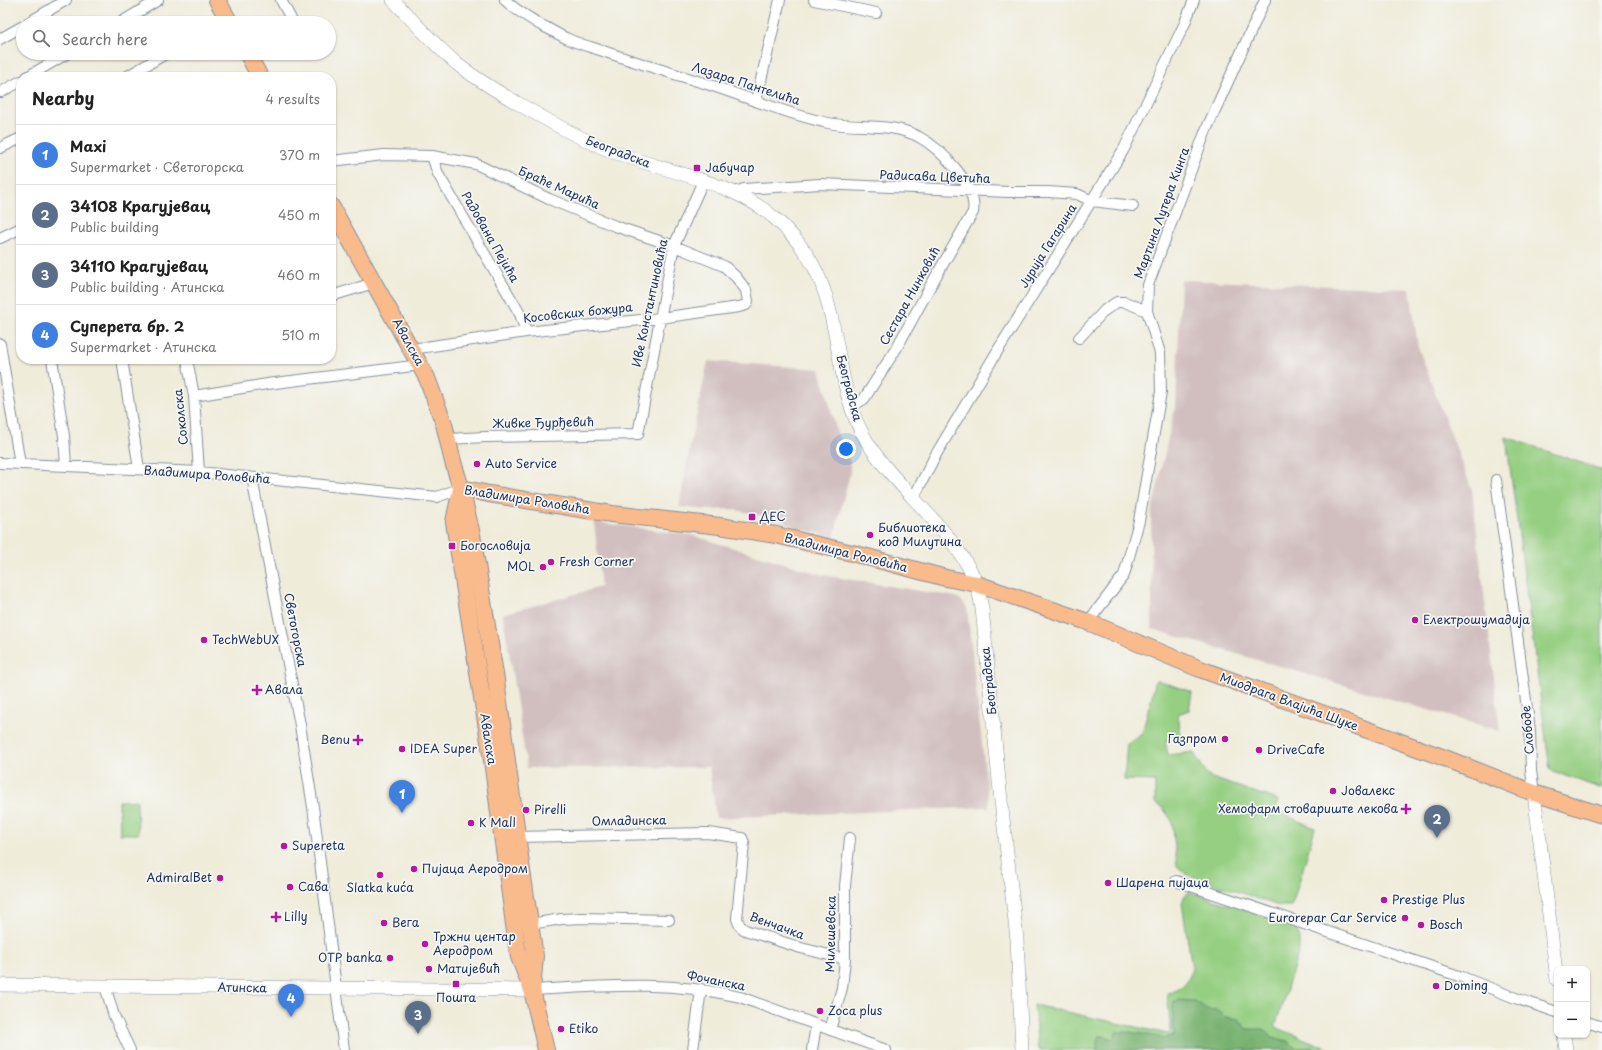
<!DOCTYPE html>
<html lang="en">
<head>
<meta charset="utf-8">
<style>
  :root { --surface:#fff; --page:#f2f2f2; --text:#222; --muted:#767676; --line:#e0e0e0; --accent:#b5179e }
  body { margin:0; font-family:"Playpen Sans",sans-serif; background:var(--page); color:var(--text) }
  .controls { position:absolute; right:12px; bottom:12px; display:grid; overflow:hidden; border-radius:8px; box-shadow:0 1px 3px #0004 }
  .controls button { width:36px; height:36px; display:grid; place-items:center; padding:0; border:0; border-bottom:1px solid var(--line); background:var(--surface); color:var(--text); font:20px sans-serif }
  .you { position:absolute; left:846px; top:449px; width:14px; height:14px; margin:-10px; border:3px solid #fff; border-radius:50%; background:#1a73e8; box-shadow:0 0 0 6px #1a73e833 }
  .badge { display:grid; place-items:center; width:26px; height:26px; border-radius:50%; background:var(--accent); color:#fff; font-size:13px; font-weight:700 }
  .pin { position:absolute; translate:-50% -33px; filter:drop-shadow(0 1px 2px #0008) }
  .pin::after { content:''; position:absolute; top:21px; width:14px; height:12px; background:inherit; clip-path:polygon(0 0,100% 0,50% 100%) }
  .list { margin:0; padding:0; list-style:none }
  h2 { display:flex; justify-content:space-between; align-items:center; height:52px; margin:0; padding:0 16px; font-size:17px }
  h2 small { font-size:13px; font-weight:400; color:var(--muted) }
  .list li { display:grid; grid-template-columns:26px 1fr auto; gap:12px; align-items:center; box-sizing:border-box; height:60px; padding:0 16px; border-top:1px solid var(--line) }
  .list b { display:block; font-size:15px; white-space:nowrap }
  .list p { margin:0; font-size:13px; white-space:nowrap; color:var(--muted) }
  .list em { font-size:13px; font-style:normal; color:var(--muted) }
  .icon { flex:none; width:22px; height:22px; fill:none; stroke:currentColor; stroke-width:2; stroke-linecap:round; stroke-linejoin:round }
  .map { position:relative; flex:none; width:1602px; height:1050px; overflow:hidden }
  .search { position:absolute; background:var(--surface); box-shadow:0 1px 3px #0004; left:16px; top:16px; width:320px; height:44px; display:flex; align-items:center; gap:10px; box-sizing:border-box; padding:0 14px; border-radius:22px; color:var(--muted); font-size:15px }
  .panel { position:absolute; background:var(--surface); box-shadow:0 1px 3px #0004; left:16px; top:72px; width:320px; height:292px; border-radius:16px }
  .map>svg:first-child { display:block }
  .industrial { fill:#d1bfbf }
  .green { fill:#96cf82; stroke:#587f70 }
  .forest { fill:#78b270; stroke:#4a7067 }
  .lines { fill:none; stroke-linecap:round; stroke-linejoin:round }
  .minor-casing { stroke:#858e9c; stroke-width:12 }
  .tertiary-casing { stroke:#858e9c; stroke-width:14 }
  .primary-casing { stroke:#858e9c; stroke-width:18 }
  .minor { stroke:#fff; stroke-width:10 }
  .tertiary { stroke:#fff; stroke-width:13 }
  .primary { stroke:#fabb8c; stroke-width:16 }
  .poi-dot { fill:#b5179e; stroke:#f6f6f2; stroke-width:1.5 }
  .labels { text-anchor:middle; stroke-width:3.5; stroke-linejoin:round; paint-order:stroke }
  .street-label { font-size:12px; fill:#1b2f5e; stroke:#f6f6f2 }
  .poi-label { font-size:12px; fill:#1b2f5e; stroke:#f6f6f2; text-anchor:start }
</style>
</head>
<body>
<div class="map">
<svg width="1602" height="1050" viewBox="0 0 1602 1050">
  <rect width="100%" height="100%" fill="#f6f6f2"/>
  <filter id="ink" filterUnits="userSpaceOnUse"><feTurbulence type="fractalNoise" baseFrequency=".025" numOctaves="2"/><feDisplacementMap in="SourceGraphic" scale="8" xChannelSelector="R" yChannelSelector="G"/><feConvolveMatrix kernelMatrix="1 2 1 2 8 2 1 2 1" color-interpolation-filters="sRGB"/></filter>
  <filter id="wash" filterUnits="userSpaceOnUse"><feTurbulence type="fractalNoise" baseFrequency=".012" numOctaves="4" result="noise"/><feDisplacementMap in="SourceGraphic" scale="16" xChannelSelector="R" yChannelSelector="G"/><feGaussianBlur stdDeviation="0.9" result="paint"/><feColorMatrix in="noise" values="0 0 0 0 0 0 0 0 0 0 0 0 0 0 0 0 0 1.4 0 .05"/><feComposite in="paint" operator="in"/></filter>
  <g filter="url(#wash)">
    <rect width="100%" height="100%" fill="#efecda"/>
    <path class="industrial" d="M 1181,280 L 1410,289 L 1418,347 L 1472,490 L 1500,731 L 1152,629 L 1151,515 L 1176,403 Z
      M 708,361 L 820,369 L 837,432 L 850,462 L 850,473 L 834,537 L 797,528 L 780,519 L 731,509 L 710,510 L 679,507 L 693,431 Z
      M 594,522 L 691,535 L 823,575 L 956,597 L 961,600 L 967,608 L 989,807 L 716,818 L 709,767 L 527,768 L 503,614 L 601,587 Z"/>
    <path class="green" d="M 1506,437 L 1602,470 L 1602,789 L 1550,770 Z
      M 1156,680 L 1192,692 L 1189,710 L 1178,714 L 1181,737 L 1165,741 L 1168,755 L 1193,752 L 1209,777 L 1278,800 L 1276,811 L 1315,828 L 1293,902 L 1291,906 L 1279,906 L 1186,874 L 1177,866 L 1172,821 L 1163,808 L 1155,803 L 1155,781 L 1124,780 L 1127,743 L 1142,733 Z
      M 137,800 L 138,834 L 120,834 L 119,801 Z
      M 1191,892 L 1295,927 L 1299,936 L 1299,950 L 1275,1027 L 1332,1050 L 1038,1050 L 1034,1005 L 1168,1034 L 1171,1031 L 1167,993 C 1181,991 1189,983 1192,968 L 1182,903 L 1185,895 Z"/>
    <path class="forest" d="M 1179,1000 L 1195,1001 L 1207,1009 L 1218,1010 L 1225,1017 L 1239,1019 L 1246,1029 L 1264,1029 L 1272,1037 L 1287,1041 L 1296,1048 L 1312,1047 L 1315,1050 L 1097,1050 L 1097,1041 L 1099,1036 L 1104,1036 L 1114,1039 L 1116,1032 L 1130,1032 L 1166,1038 L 1174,1035 C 1174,1023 1171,1012 1174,1001 Z"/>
  </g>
  <g filter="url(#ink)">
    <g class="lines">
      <defs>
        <path id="minor" d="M 281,0 L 291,19
          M 505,0 C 515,10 527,16 539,24 C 548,28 557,34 566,38 C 578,44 591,47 603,51 C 637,63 672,73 707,84 C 747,97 786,114 828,123 C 857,129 892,122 919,137 C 940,148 978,186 973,212 L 931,285 L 896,349 L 864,399 L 851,407
          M 814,0 L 876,13
          M 28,23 L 66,0
          M 120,23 L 158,0
          M 0,39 L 23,26
          M 27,77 L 68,53
          M 126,77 L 167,53
          M 1,92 L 21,81
          M 756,101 L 780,0
          M 0,148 L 21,138
          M 432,156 L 438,174 L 520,314 L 526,332
          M 331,161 L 384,155 L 432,156 L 476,164 L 549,199 L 615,226 L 674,246 L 724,266 L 736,277 L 746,290 L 748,301 L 746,305 L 739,307 L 660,318 L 526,332 L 412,349
          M 736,194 L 738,191 L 744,189 L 820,184 L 1009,192 L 1048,192 L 1077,194 L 1092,201 L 1133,206
          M 0,238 L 21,228
          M 331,296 L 374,283
          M 1079,338 L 1105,310 L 1117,302 L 1125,302 L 1147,311
          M 0,344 L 20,464
          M 52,359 L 64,436 L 66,466
          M 122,359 L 139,469
          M 187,359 L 194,396 L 199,472
          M 194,396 L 267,384 L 421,365
          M 448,439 L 485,437 L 638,434 L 674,246 L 703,181
          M 0,463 L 199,472 L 437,497 L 461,488
          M 253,478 L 254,489 L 300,725 L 313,807 L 344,1050
          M 1496,480 L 1530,730 L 1531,771 L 1534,793
          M 913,499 L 935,456 L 998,350 L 1124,149 L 1184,25 L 1194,0
          M 1088,622 L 1124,575 L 1139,521 L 1161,392 L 1160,353 L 1147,311 L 1148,285 L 1206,130 L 1265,0
          M 517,837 L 708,833 L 742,838 L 744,843 L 737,919 L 740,926 L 745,930 L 801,948 L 845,959
          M 1176,881 L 1462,977 L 1518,999 L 1557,1012
          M 530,924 L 562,919 L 582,918 L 669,920
          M 105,986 L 114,1016 L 130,1050
          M 532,990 C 603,986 670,980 740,997 L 886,1050
          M 1587,1022 L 1602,1027
          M 830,1030 L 842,988 L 845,959 L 845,886 L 850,838
          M 693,1050 L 701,989
          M 812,1050 L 816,1025"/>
        <path id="tertiary" d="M 393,0 C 414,22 434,44 457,64 C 481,83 507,97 533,112 C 554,124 575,136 597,145 C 651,170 728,178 772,216 C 782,224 792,235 800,245 C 845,302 830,380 866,440 C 897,491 952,526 976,582 C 979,590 980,600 982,608 L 1001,801 L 1017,939 L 1022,1050
          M 1534,793 L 1557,980
          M 0,985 L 532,990
          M 1564,1035 L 1566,1050"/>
        <path id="primary" d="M 217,0 L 230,23
          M 247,53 L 260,77
          M 331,206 L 427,378 L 444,424 L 453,462 L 461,488 L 472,535 L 496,680 L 522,871 L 535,956 L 532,990
          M 461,488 L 489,494 L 612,514 L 720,526 L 776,535 L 852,553 L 946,578 L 977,584 L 1088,622 L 1200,669 L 1442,757 L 1534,793 L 1602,815
          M 460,493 L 454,522 L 492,760 L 517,947 L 519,957 L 532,990 L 546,1050"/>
      </defs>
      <use href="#minor" class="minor-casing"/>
      <use href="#tertiary" class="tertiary-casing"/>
      <use href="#primary" class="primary-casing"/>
      <use href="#minor" class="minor"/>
      <use href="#tertiary" class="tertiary"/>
      <use href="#primary" class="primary"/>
    </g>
  </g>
  <g class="poi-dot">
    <rect x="693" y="164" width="8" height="8" rx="2"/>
    <circle cx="477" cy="464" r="4"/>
    <rect x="748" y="513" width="8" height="8" rx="2"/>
    <circle cx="870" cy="535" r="4"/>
    <rect x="448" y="542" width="8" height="8" rx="2"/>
    <circle cx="551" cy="562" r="4"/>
    <circle cx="543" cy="567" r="4"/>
    <circle cx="1415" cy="620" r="4"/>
    <circle cx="204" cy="640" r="4"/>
    <path d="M255 684h4v4h4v4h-4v4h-4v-4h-4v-4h4z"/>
    <circle cx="1225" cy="739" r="4"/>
    <path d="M356 734h4v4h4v4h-4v4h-4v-4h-4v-4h4z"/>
    <circle cx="402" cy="749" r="4"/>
    <circle cx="1259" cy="750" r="4"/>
    <circle cx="1333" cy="791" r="4"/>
    <path d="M1404 803h4v4h4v4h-4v4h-4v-4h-4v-4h4z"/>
    <circle cx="526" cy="810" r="4"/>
    <circle cx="471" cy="823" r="4"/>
    <circle cx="284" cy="846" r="4"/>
    <circle cx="414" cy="869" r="4"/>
    <circle cx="380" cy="875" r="4"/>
    <circle cx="220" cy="878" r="4"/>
    <circle cx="1108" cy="883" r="4"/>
    <circle cx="290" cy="887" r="4"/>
    <circle cx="1384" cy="900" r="4"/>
    <path d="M274 911h4v4h4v4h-4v4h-4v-4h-4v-4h4z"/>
    <circle cx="1405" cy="918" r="4"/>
    <circle cx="384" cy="923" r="4"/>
    <circle cx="1421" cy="925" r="4"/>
    <circle cx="425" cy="944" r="4"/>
    <circle cx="390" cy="958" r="4"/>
    <circle cx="429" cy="969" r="4"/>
    <rect x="452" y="980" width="8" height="8" rx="2"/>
    <circle cx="1436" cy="986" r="4"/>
    <circle cx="820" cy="1011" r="4"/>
    <circle cx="561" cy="1029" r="4"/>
  </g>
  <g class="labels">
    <g class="street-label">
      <text transform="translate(746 84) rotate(18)" y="4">Лазара Пантелића</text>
      <text transform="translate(618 152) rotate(21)" y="4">Београдска</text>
      <text transform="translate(935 177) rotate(2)" y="4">Радисава Цветића</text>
      <text transform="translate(559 188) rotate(24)" y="4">Браће Марића</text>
      <text transform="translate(1162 213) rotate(-70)" y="4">Мартина Лутера Кинга</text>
      <text transform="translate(490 237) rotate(60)" y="4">Радована Пејића</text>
      <text transform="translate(1048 246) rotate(-58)" y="4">Јурија Гагарина</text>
      <text transform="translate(910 296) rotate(-61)" y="4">Сестара Нинковић</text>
      <text transform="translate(650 303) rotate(-78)" y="4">Иве Константиновића</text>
      <text transform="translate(578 313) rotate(-6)" y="4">Косовских божура</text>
      <text transform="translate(408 342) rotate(61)" y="4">Авалска</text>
      <text transform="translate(849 388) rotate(75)" y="4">Београдска</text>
      <text transform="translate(181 417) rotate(-96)" y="4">Соколска</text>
      <text transform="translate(543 423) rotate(-1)" y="4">Живке Ђурђевић</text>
      <text transform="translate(207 475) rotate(4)" y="4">Владимира Роловића</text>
      <text transform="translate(527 500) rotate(9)" y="4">Владимира Роловића</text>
      <text transform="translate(846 553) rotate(14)" y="4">Владимира Роловића</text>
      <text transform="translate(295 630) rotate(79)" y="4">Светогорска</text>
      <text transform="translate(989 681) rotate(-96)" y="4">Београдска</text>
      <text transform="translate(1289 702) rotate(20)" y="4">Миодрага Влајића Шуке</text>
      <text transform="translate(1528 730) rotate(-95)" y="4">Слободе</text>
      <text transform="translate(488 739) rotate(81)" y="4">Авалска</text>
      <text transform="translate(629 821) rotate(-1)" y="4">Омладинска</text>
      <text transform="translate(777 926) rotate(20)" y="4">Венчачка</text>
      <text transform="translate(831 934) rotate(-89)" y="4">Милешевска</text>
      <text transform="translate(716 981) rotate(11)" y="4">Фочанска</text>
      <text transform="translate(242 988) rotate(1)" y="4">Атинска</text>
    </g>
    <g class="poi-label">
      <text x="705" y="172">Јабучар</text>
      <text x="485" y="468">Auto Service</text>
      <text x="760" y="521">ДЕС</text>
      <text x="878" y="532">Библиотека<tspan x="878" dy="14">код Милутина</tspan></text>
      <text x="460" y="550">Богословија</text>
      <text x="559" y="566">Fresh Corner</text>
      <text x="535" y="571" text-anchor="end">MOL</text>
      <text x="1423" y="624">Електрошумадија</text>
      <text x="212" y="644">TechWebUX</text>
      <text x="265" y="694">Авала</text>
      <text x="1217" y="743" text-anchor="end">Газпром</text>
      <text x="350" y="744" text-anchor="end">Benu</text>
      <text x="410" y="753">IDEA Super</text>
      <text x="1267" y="754">DriveCafe</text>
      <text x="1341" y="795">Јовалекс</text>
      <text x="1398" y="813" text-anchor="end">Хемофарм стовариште лекова</text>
      <text x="534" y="814">Pirelli</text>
      <text x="479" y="827">K Mall</text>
      <text x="292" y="850">Supereta</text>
      <text x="422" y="873">Пијаца Аеродром</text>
      <text x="212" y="882" text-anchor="end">AdmiralBet</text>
      <text x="1116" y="887">Шарена пијаца</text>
      <text x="298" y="891">Сава</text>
      <text x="380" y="892" text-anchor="middle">Slatka kuća</text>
      <text x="1392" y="904">Prestige Plus</text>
      <text x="284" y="921">Lilly</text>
      <text x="1397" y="922" text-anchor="end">Eurorepar Car Service</text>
      <text x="392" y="927">Вега</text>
      <text x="1429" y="929">Bosch</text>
      <text x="433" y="941">Тржни центар<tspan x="433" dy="14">Аеродром</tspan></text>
      <text x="382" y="962" text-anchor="end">OTP banka</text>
      <text x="437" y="973">Матијевић</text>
      <text x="1444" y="990">Doming</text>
      <text x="456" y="1002" text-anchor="middle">Пошта</text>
      <text x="828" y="1015">Zoca plus</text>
      <text x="569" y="1033">Etiko</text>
    </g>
  </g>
</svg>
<div class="controls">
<button>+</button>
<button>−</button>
</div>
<div class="you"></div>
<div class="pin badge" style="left:402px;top:813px;background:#3f7fe0">1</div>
<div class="pin badge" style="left:1437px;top:838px;background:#5c6f8a">2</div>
<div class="pin badge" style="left:418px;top:1034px;background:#5c6f8a">3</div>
<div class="pin badge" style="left:291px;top:1017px;background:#3f7fe0">4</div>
<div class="search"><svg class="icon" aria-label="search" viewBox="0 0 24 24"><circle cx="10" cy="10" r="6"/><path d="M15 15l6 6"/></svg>Search here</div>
<section class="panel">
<h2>Nearby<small>4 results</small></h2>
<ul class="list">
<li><span class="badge" style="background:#3f7fe0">1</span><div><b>Maxi</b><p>Supermarket · Светогорска</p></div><em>370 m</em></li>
<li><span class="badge" style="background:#5c6f8a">2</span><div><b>34108 Крагујевац</b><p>Public building</p></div><em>450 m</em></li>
<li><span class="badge" style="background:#5c6f8a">3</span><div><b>34110 Крагујевац</b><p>Public building · Атинска</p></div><em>460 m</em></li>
<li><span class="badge" style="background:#3f7fe0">4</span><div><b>Суперета бр. 2</b><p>Supermarket · Атинска</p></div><em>510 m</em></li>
</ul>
</section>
</div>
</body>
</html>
